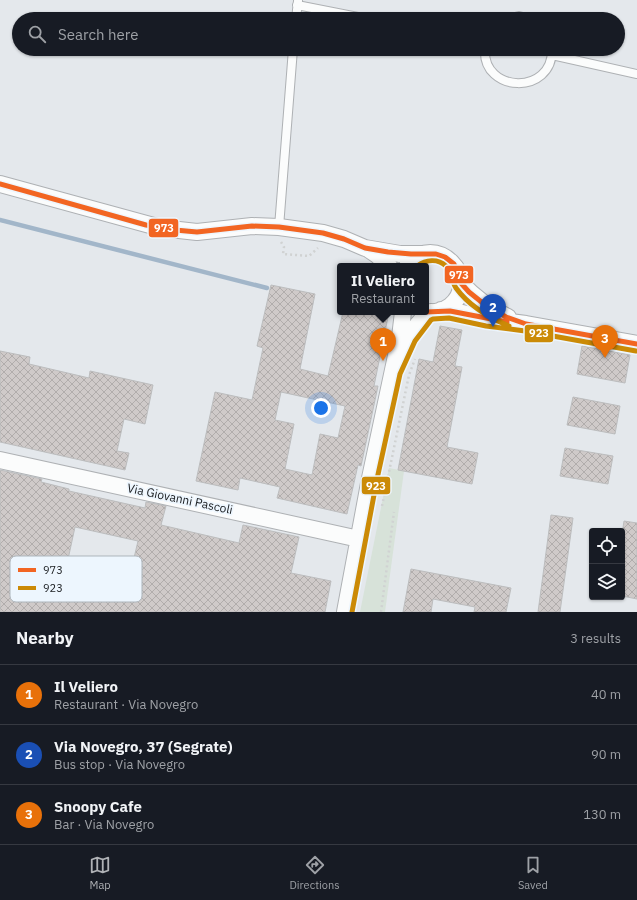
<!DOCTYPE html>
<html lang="en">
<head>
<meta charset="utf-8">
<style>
  :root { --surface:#171b24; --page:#20242c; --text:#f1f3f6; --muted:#9ea1a6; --line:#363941; --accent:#b0b2b6 }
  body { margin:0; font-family:"IBM Plex Sans",sans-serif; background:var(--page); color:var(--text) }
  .controls { position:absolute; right:12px; bottom:12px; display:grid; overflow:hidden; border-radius:4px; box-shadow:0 1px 3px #0004 }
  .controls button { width:36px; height:36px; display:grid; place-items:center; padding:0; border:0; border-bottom:1px solid var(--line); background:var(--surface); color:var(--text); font:20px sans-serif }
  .you { position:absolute; left:321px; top:408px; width:14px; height:14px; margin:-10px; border:3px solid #fff; border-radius:50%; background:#1a73e8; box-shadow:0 0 0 6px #1a73e833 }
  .badge { display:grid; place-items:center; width:26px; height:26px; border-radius:50%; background:var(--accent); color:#fff; font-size:13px; font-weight:700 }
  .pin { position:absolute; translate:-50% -33px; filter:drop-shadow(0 1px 2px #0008) }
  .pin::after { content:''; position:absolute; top:21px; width:14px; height:12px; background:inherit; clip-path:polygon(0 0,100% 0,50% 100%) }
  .popup { position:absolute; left:337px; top:263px; width:92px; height:52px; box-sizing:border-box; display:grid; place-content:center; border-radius:4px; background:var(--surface); filter:drop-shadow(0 1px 3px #0005); font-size:13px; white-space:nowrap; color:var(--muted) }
  .popup b { font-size:15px; color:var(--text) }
  .popup::after { content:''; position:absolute; left:50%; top:100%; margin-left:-8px; border:8px solid transparent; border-top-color:var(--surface) }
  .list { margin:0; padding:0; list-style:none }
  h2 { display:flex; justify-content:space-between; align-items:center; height:52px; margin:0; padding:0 16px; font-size:17px }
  h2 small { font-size:13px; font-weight:400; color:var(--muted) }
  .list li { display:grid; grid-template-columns:26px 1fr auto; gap:12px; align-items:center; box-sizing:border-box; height:60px; padding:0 16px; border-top:1px solid var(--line) }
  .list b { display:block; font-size:15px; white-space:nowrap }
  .list p { margin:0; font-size:13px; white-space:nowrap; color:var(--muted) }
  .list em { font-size:13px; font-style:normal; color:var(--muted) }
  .icon { flex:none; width:22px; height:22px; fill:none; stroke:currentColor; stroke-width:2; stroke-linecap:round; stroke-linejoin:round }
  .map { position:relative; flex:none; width:637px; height:612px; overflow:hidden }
  .search { position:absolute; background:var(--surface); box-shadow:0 1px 3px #0004; left:12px; right:12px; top:12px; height:44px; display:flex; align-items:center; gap:10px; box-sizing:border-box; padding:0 14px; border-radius:22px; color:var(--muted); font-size:15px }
  .sheet { height:232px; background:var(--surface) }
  nav { display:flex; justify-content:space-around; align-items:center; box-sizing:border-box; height:56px; border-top:1px solid var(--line); background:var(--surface); font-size:11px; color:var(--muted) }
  nav a { display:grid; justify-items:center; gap:2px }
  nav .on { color:var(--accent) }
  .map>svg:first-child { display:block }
  .garden { fill:#d7e2d9 }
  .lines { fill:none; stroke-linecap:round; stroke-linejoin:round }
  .stream { stroke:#a2b6c9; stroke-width:4.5 }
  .building { fill:url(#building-cross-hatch); stroke:#bcbdbe; fill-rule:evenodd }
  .lane-casing { stroke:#aeb1b4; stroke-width:10 }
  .street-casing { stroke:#aeb1b4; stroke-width:18 }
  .path { stroke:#d0d2d2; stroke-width:2.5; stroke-dasharray:2 3; stroke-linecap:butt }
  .lane { stroke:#fbfcfc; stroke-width:8 }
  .street { stroke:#fbfcfc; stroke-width:16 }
  .bus-1-casing { stroke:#edf6fe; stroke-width:8 }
  .bus-2-casing { stroke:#edf6fe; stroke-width:8 }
  .bus-1 { stroke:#f26522; stroke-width:5 }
  .bus-2 { stroke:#cb8a06; stroke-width:5 }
  .labels { text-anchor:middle; stroke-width:3.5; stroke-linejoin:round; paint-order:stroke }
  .street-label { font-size:12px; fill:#191c1f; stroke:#edf6fe }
  .key { fill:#edf6fe; stroke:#adb5bb; stroke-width:1 }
  .key-label { font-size:11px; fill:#191c1f }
  .line-badge { stroke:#edf6fe; stroke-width:1.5 }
  .badge-label { font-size:11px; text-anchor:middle; font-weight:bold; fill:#fff }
</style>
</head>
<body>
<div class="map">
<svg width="637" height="612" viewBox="0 0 637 612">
  <defs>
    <pattern id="building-cross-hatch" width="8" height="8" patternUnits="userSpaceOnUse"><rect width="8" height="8" fill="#cfcac9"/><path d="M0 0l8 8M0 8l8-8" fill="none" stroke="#b1adac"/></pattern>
  </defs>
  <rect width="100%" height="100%" fill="#e4e8ec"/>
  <path class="garden" d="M 389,468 L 404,471 L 385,612 L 360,612 Z"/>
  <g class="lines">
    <path class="stream" d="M 0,220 L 267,288"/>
  </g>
  <path class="building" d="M 271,285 L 315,294 L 300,369 L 328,376 L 343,312 L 389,312 L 374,386 L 378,386 L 361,466 L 358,465 L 347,514 L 277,498 L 280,487 L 240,478 L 238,490 L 196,481 L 215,392 L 252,400 L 263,348 L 257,346 ZM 281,392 L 345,406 L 338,438 L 320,434 L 312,475 L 285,469 L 294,424 L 275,420 Z
    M 440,326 L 462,330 L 455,366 L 462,367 L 447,447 L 478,453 L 472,484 L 398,470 L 419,359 L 433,362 Z
    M 582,346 L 630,355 L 625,383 L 577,374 Z
    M 0,351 L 30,357 L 29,364 L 89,378 L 90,371 L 153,385 L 145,424 L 124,419 L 117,451 L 129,453 L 125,470 L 0,442 Z
    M 573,397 L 620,406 L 615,434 L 567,425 Z
    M 565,448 L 613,456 L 608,484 L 560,476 Z
    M 0,470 L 42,479 L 41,482 L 69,489 L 69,491 L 145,508 L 146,502 L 166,506 L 161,525 L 239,543 L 243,525 L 299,537 L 291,573 L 331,581 L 325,612 L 0,612 ZM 75,527 L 138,541 L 126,592 L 64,578 Z
    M 551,515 L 573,518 L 560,612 L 538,612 Z
    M 624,521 L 637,523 L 637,599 L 622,596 L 622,534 Z
    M 411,569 L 511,588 L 506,612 L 474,612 L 475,607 L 433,599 L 431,612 L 403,612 Z"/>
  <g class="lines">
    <defs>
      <path id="lane" d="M 297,5 L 368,19
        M 296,19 L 298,1
        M 507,19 L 519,16 L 531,19
        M 485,49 C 482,93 553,96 552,49
        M 552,55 L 637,74
        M 279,227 L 293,49"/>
      <path id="street" d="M 0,184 L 161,228 L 197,232 L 252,226 L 279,227 L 323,233 L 344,239 L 365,248 L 400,254 L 423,254
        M 368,249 L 377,255 L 389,266
        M 407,266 C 435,229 483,280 450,306 C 443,311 435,313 426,312
        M 460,282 C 474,297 489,309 508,317
        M 441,310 L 454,311 L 487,319 L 526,324 L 637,344
        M 401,352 C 408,338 417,321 431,312
        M 0,460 L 359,539
        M 345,612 L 370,478 L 400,337 L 403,312"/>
    </defs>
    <use href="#lane" class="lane-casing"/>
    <use href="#street" class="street-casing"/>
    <path class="path" d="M 281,242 L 284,247 L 283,254 L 309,256 L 318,248
      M 382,506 L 409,375 L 415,359
      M 381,612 L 394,512"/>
    <use href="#lane" class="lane"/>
    <use href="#street" class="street"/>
    <defs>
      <path id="bus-1" d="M 0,184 L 146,225 L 175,230 L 197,232 L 252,226 L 279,227 L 323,233 L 344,239 L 365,248 L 388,252 L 411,254 L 436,254 L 445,257 L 454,264 L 459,274 L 460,282 L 469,292 L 484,304 L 506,317 L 526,324 L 637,344
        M 426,312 L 450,311 L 507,322"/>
      <path id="bus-2" d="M 417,266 C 426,260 437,258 446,266 C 453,272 451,281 456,288 C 469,306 490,318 509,326
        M 352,612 L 377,479 L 400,374 L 415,341 L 431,320 L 433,319 L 449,318 L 486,326 L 525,331 L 636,351"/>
    </defs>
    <use href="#bus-1" class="bus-1-casing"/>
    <use href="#bus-2" class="bus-2-casing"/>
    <use href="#bus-1" class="bus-1"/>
    <use href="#bus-2" class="bus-2"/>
  </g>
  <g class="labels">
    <g class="street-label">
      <text transform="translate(180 499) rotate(12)" y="4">Via Giovanni Pascoli</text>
    </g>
  </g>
  <rect x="10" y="556" width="132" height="46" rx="6" class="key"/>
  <rect x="18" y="568" width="18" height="4" fill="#f26522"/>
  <rect x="18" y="586" width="18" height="4" fill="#cb8a06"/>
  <g class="key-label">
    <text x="43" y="574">973</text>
    <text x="43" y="592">923</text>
  </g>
  <g class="line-badge">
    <rect x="148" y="218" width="31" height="20" rx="4" fill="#f26522"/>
    <rect x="444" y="265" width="30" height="19" rx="4" fill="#f26522"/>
    <rect x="524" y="324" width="30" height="19" rx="4" fill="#cb8a06"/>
    <rect x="361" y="476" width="30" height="19" rx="4" fill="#cb8a06"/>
  </g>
  <g class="badge-label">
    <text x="164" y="232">973</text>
    <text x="459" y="279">973</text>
    <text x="539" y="337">923</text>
    <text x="376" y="490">923</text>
  </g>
</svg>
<div class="controls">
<button><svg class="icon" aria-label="locate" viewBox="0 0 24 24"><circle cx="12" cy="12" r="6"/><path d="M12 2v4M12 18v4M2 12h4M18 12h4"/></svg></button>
<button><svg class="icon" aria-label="layers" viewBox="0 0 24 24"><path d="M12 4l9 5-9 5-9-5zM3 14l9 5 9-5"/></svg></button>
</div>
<div class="you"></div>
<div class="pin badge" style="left:383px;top:361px;background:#e8710a">1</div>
<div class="popup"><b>Il Veliero</b>Restaurant</div>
<div class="pin badge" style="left:493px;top:327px;background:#1a4fb4">2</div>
<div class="pin badge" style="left:605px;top:358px;background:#e8710a">3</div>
<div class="search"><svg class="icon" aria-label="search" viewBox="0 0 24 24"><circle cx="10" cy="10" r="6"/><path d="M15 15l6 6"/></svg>Search here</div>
</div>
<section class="sheet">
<h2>Nearby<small>3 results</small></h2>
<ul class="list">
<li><span class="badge" style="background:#e8710a">1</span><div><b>Il Veliero</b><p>Restaurant · Via Novegro</p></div><em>40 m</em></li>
<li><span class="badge" style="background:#1a4fb4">2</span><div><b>Via Novegro, 37 (Segrate)</b><p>Bus stop · Via Novegro</p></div><em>90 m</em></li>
<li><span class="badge" style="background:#e8710a">3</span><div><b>Snoopy Cafe</b><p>Bar · Via Novegro</p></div><em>130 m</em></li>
</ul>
</section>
<nav>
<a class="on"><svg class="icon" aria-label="map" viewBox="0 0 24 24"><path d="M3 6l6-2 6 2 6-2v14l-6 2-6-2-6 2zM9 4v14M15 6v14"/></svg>Map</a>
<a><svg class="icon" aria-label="directions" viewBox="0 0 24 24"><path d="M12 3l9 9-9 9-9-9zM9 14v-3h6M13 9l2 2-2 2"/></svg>Directions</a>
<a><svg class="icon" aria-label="saved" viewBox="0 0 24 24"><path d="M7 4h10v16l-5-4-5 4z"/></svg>Saved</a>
</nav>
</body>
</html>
